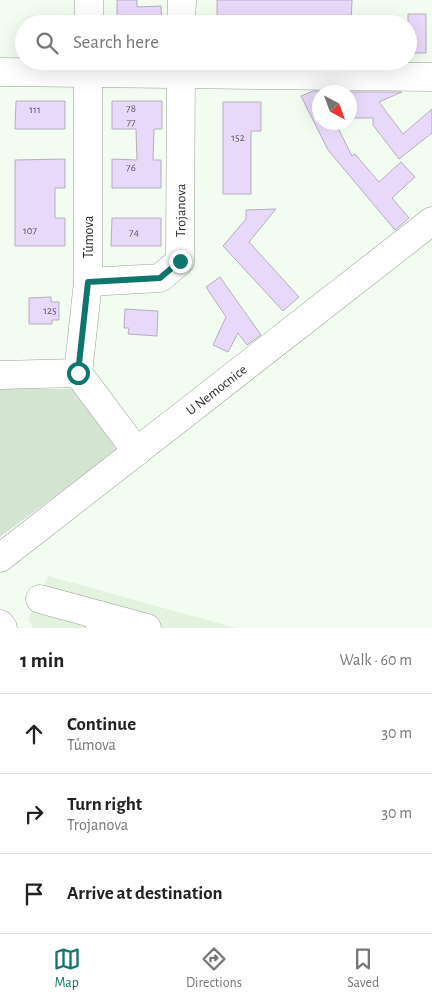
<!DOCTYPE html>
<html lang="en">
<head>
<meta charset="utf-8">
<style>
  :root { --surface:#fff; --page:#f2f2f2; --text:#222; --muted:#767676; --line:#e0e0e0; --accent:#0f766e }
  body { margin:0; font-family:"Alegreya Sans",sans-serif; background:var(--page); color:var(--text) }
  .compass { position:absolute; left:312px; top:85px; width:45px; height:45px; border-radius:50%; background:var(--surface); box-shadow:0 5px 20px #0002; rotate:139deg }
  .stop { position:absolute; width:15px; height:15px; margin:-11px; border:4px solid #0f766e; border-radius:50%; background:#fff }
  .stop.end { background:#0f766e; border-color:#fff; box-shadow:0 1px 5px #0008 }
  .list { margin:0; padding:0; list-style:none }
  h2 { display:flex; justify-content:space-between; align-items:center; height:65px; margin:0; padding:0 20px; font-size:21px }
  h2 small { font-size:16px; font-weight:400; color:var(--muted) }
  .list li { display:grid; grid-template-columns:32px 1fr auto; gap:15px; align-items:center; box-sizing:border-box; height:80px; padding:0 20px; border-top:1px solid var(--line) }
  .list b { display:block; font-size:19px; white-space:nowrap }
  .list p { margin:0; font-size:16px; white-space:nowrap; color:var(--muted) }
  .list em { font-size:16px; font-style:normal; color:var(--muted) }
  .icon { flex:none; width:28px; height:28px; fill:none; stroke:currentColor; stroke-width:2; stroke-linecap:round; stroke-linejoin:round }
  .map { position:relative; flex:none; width:432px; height:628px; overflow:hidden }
  .search { position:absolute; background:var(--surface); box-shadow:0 5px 20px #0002; left:15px; right:15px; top:15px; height:55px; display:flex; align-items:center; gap:12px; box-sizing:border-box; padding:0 18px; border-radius:28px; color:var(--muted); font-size:19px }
  .sheet { height:305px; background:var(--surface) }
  nav { display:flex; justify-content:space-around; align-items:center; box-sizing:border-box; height:70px; border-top:1px solid var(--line); background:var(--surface); font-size:14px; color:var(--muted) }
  nav a { display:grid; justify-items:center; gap:2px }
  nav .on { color:var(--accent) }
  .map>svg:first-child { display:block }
  .built { fill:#e3f3e0 }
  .green { fill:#d3e4d0 }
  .building { fill:#e8d8f9; stroke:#b5afbc }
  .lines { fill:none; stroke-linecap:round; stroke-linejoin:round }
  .minor-casing { stroke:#98a296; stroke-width:29 }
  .minor { stroke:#fff; stroke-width:28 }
  .route { stroke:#0f766e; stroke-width:6 }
  .labels { text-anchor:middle; stroke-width:5; stroke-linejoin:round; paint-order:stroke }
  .number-label { font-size:11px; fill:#59575c }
  .street-label { font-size:14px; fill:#292c28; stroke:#fff }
</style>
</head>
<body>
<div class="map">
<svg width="432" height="628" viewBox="0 0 432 628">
  <rect width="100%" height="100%" fill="#f2fcf0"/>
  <path class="built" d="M 48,576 L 236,628 L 33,628 L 28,619 Z"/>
  <path class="green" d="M 0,389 L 73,389 L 119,449 L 0,537 Z"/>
  <path class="building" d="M 117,0 L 137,0 L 137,7 L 161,6 L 162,24 L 117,24 Z
    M 217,0 L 352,0 L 351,24 L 217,24 Z
    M 408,14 L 426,14 L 426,53 L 408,53 Z
    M 313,91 L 320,91 L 320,122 L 335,122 L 352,156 L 355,154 L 379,182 L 401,162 L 415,177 L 392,198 L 409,218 L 395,230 L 328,150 L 301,96 Z
    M 350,92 L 402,92 L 379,102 L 403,134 L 432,109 L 432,133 L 399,159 L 373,125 L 373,118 L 350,118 Z
    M 16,101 L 65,101 L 65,129 L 15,129 Z
    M 112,101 L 162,101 L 162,129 L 154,129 L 153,160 L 161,160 L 161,188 L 112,188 L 112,159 L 137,160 L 136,129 L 112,129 Z
    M 223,102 L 261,102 L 261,131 L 251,131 L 251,194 L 223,194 Z
    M 65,159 L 65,188 L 55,188 L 55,218 L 65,218 L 65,246 L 15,246 L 15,160 Z
    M 276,209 L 249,242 L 299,297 L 283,311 L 223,246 L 246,219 L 246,210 Z
    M 112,218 L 161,218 L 161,246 L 111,246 Z
    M 220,277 L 261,335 L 247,345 L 238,333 L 228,352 L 213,345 L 226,317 L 206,287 Z
    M 51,297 L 51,302 L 59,302 L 59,320 L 52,320 L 52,324 L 29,324 L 29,298 Z
    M 125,309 L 158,311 L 157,336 L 128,334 L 129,328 L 124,328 Z"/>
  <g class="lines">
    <defs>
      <g id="minor">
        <path d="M 89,24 L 89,0"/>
        <path d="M 181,24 L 182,0"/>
        <path d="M 88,61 L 88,282 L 78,373 L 137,452"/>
        <path d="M 0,72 L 432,77"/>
        <path id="s1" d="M 88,282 L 160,278 L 180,261 L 181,61"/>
        <path d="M 0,375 L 78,373"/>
        <path id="s2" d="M 0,558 L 432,221"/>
        <path d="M 40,599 L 99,615"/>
        <path d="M 0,624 L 3,628"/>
        <path d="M 100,628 L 99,615 L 147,628"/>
      </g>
    </defs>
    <use href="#minor" class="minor-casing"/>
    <use href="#minor" class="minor"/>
  </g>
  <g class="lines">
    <path class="route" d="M 78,373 L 88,282 L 160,278 L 180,261"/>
  </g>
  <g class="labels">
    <g class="number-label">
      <text x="131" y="112">78</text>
      <text x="35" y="113">111</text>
      <text x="131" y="126">77</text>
      <text x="238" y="141">152</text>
      <text x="131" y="171">76</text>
      <text x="30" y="234">107</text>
      <text x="134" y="236">74</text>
      <text x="50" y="314">125</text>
    </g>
    <g class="street-label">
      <text dy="5" stroke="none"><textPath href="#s1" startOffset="149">Trojanova</textPath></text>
      <text transform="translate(88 237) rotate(-90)" y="5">Tůmova</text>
      <text dy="5" stroke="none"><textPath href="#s2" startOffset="274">U Nemocnice</textPath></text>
    </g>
  </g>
</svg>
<svg class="compass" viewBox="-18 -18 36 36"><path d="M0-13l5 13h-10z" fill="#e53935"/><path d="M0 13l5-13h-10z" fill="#767676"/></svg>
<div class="stop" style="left:78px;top:373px"></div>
<div class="stop end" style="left:180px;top:261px"></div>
<div class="search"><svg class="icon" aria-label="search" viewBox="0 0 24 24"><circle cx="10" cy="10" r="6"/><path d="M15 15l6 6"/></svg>Search here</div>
</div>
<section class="sheet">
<h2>1 min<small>Walk · 60 m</small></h2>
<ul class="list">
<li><svg class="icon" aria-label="ahead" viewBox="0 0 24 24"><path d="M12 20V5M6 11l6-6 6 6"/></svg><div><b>Continue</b><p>Tůmova</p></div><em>30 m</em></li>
<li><svg class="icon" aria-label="right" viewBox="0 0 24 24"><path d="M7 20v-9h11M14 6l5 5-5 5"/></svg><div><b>Turn right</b><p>Trojanova</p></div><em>30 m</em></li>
<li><svg class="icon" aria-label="arrive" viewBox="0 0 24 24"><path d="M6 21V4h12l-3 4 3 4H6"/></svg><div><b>Arrive at destination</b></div></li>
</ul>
</section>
<nav>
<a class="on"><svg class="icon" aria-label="map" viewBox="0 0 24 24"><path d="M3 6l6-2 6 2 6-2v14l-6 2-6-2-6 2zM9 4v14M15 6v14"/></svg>Map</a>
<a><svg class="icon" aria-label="directions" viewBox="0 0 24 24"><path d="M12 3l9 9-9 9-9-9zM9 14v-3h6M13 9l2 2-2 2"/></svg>Directions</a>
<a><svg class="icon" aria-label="saved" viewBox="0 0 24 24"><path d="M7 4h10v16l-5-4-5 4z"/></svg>Saved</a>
</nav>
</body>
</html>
